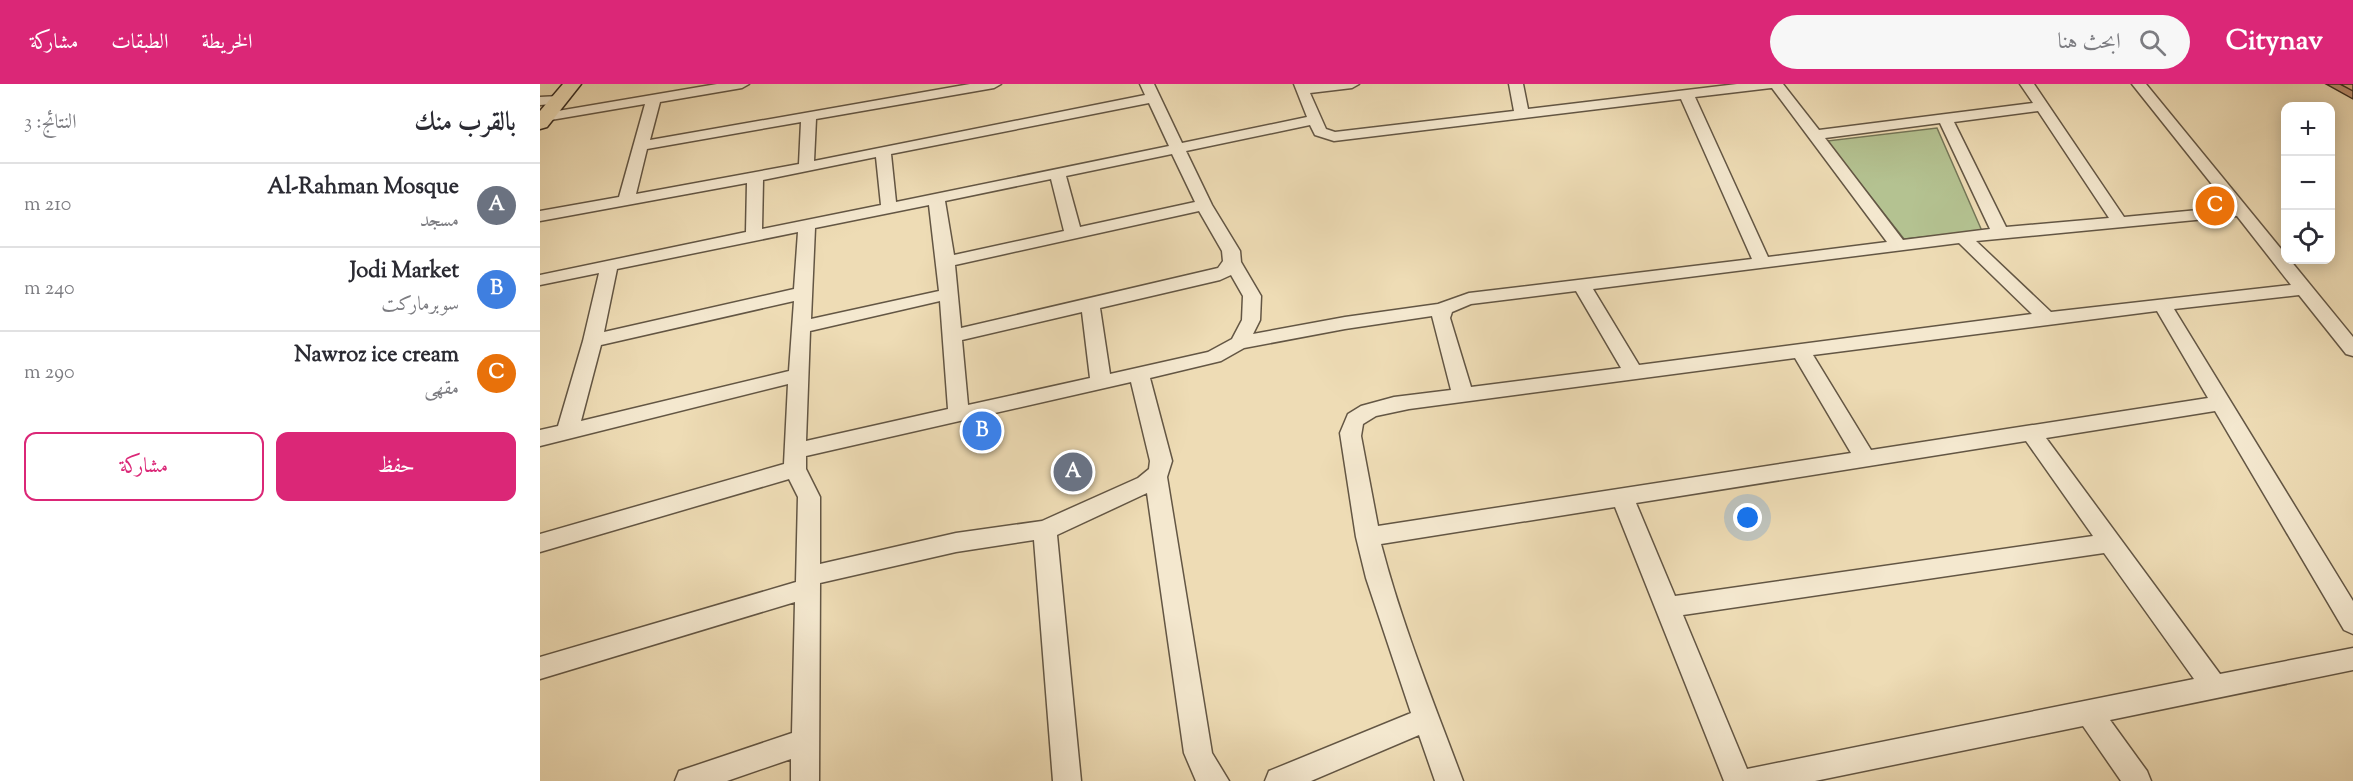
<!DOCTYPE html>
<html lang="ar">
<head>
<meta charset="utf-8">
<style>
  :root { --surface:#fff; --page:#f7f7f7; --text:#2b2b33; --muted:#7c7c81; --line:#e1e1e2; --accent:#db2777 }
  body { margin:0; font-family:"Sorts Mill Goudy",Amiri,serif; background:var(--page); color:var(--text); direction:rtl }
  .controls { position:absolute; right:18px; top:18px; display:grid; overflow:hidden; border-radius:12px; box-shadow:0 3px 15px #0003 }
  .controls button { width:54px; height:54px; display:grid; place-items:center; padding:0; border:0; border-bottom:2px solid var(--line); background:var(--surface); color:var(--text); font:30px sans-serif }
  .you { position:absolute; left:1208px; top:434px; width:21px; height:21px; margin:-15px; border:4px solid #fff; border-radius:50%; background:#1a73e8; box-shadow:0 0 0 9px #1a73e833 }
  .badge { display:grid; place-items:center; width:39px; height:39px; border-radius:50%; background:var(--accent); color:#fff; font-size:20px; font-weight:700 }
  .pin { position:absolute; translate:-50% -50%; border:3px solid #fff; box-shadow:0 2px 6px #0006 }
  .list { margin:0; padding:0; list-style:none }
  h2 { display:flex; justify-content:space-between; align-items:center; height:78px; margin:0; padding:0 24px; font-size:26px }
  h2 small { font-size:20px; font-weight:400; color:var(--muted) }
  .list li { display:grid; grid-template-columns:39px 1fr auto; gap:18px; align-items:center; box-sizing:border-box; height:84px; padding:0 24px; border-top:2px solid var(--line) }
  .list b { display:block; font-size:22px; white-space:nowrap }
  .list p { margin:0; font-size:20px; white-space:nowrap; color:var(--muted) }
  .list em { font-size:20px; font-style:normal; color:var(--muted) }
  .actions { display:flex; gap:12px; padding:18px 24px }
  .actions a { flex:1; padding:14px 0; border:2px solid var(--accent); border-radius:12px; text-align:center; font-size:21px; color:var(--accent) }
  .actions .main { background:var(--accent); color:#fff }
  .icon { flex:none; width:33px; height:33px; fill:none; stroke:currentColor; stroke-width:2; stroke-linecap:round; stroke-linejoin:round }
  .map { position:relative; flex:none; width:1813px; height:697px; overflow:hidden; direction:ltr }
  header { display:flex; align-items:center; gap:36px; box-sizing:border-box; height:84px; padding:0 30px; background:var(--accent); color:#fff }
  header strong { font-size:28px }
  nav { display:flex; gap:33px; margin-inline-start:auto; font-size:21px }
  .search { width:420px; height:54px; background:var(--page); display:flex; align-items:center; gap:15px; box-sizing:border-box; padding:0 21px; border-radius:33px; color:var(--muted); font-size:22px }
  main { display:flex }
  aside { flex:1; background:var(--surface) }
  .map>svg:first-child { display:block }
  .green { fill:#b4c291; stroke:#747658; stroke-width:1.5 }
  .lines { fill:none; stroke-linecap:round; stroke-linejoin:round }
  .minor-casing { stroke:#635644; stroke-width:3 }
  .major-casing { stroke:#35291f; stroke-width:3 }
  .minor { fill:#f4e8cf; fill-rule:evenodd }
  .major { fill:#eedcb5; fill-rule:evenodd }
  .wall { fill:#bd8f70; stroke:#35291f; stroke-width:1.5 }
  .building { fill:#dca682; stroke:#35291f; stroke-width:1.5 }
</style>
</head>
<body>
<header>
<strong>Citynav</strong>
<div class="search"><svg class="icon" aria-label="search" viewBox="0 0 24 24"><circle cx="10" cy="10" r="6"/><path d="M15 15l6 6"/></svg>ابحث هنا</div>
<nav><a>الخريطة</a><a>الطبقات</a><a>مشاركة</a></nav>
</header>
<main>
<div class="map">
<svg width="1813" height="697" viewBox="0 0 1813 697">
  <rect width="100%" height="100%" fill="#eedcb5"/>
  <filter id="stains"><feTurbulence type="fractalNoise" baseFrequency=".00333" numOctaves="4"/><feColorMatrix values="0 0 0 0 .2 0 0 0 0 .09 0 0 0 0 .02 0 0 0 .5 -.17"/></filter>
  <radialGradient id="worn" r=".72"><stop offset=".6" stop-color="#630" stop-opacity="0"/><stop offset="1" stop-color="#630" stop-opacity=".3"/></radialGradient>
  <path class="green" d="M 1397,44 L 1442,147 L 1364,155 L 1287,57 Z"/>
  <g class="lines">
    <defs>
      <path id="minor" d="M 177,0 L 209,0 L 202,4 L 120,18 L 110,56 L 430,0 L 461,0 L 454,4 L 276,35 L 274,77 L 605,11 L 600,0 L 614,0 L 642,59 L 767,33 L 754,0 L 819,0 L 812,4 L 770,9 L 786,45 L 795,48 L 974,27 L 969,0 L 983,0 L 988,25 L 1197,0 L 1243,0 L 1279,46 L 1493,19 L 1480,0 L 1494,0 L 1584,133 L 1690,123 L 1592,0 L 1606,0 L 1746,171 L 1746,176 L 1750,176 L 1813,253 L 1813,272 L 1806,270 L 1759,211 L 1634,225 L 1813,517 L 1813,550 L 1804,546 L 1675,327 L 1506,354 L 1680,590 L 1813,564 L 1813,586 L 1570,636 L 1607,687 L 1611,697 L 1581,697 L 1543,642 L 1275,697 L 1184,697 L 1075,423 L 841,460 C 862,541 894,619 923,697 L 895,697 L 879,651 L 771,697 L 725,697 L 729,687 L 871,629 L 826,494 L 816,453 L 800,349 L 808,330 L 821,322 L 854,313 L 911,306 L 892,232 L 805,245 L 704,264 L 681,277 L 610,294 L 632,377 L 627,393 L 672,669 L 689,697 L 656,697 L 644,669 L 607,409 L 517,451 L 541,697 L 513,697 L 494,456 L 416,468 L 280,499 L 279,697 L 251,697 L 251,675 L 187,697 L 135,697 L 139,687 L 252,649 L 255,518 L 0,595 L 0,573 L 256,498 L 258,413 L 249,395 L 0,468 L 0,450 L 244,380 L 248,300 L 0,362 L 0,346 L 18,342 L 43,257 L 59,189 L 0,201 L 0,191 L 206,148 L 207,99 L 0,137 L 0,127 L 79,113 L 105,20 L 5,37 L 0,36 L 0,30 ZM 1231,4 L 1232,4 L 1347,158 L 1228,173 L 1155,13 ZM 1141,15 L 1212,175 L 929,209 L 898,220 L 805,233 L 713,250 L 720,236 L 721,212 L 701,178 L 700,167 L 672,121 L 646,67 L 770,41 L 775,51 L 794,57 ZM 609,19 L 629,62 L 356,118 L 351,70 ZM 1498,27 L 1569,134 L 1466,143 L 1414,38 ZM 261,38 L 259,80 L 96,110 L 107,65 ZM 1400,39 L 1450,145 L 1363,156 L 1285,54 ZM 632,70 L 655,118 L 540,143 L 526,92 ZM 336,73 L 341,121 L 222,145 L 223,96 ZM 511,95 L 524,147 L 414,171 L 405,117 ZM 389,121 L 399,207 L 271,235 L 275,144 ZM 659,127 L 682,167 L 683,177 L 678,184 L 421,244 L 415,181 ZM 1697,132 L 1751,201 L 1511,228 L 1436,157 ZM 258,148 L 254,205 L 64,248 L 77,185 ZM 1419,159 L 1492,230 L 1099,281 L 1053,205 ZM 691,191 L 703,212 L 702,236 L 692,255 L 668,268 L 570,290 L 560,224 L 680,196 ZM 1036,207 L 1081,284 L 931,303 L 910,234 L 912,228 L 931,220 ZM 254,217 L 249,287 L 41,337 L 61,261 ZM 400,217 L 408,325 L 266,357 L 270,247 ZM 1617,227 L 1668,314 L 1331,366 L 1273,271 ZM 542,228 L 550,294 L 428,321 L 422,256 ZM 1255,274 L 1311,369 L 838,442 L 821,352 L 823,340 L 836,332 L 869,325 ZM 591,298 L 610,377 L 609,385 L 598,394 L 502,437 L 416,449 L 280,480 L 280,413 L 266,385 L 266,372 ZM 1486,357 L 1553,452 L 1135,512 L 1096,419 ZM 1564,469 L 1654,595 L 1207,685 L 1143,531 Z
        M 19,12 L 24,13 L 26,16 L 24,19 L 0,21 L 0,13 Z"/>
      <path id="major" d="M 23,0 L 41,0 L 7,43 L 0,45 L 0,27 Z"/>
    </defs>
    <use href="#minor" class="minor-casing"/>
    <use href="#major" class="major-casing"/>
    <use href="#minor" class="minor"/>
    <use href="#major" class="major"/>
  </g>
  <path class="wall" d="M 1786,0 L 1813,0 L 1813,15 Z"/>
  <path class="building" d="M 1800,0 L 1813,0 L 1813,7 Z"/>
  <rect width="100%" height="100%" filter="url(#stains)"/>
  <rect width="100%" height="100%" fill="url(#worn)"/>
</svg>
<div class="controls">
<button>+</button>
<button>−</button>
<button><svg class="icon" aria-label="locate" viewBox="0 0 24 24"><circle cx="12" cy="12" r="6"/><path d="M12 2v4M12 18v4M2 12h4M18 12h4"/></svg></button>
</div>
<div class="you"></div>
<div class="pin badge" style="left:533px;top:388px;background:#6b7280">A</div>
<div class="pin badge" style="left:442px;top:347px;background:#3f7fe0">B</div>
<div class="pin badge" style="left:1675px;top:122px;background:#e8710a">C</div>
</div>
<aside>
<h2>بالقرب منك<small>النتائج: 3</small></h2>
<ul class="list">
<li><span class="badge" style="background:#6b7280">A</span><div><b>Al-Rahman Mosque</b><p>مسجد</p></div><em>210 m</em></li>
<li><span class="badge" style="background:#3f7fe0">B</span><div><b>Jodi Market</b><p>سوبرماركت</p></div><em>240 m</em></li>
<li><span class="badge" style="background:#e8710a">C</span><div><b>Nawroz ice cream</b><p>مقهى</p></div><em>290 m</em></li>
</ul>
<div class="actions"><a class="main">حفظ</a><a>مشاركة</a></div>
</aside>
</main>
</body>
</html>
